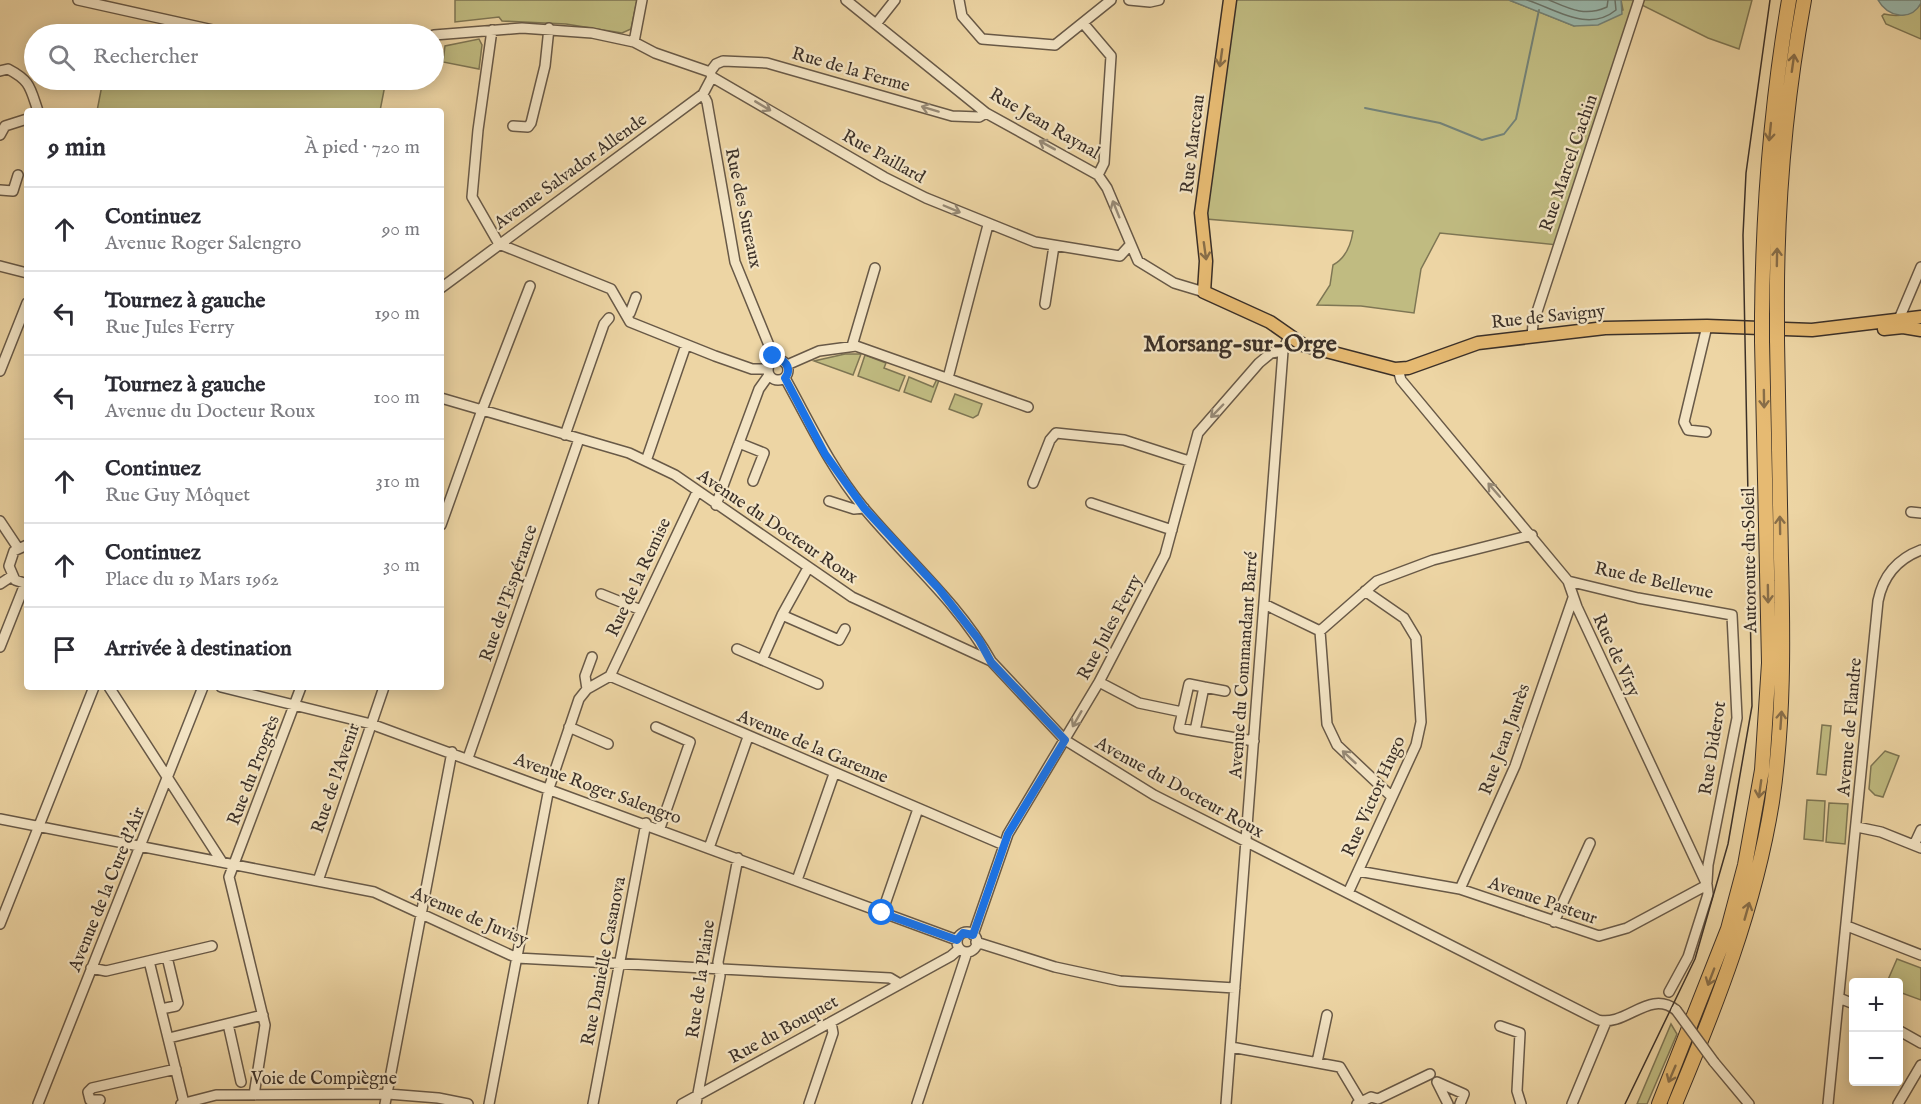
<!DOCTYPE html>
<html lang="fr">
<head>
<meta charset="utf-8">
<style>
  :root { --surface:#fff; --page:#f7f7f7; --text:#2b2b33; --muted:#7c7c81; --line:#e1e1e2 }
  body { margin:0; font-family:"IM FELL English",serif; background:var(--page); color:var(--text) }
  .controls { position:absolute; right:18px; bottom:18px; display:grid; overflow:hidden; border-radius:6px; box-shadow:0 3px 15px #0003 }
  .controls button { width:54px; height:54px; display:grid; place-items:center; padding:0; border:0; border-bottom:2px solid var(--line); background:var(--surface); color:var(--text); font:30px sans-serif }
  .stop { position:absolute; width:18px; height:18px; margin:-14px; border:4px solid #1a73e8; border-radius:50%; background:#fff }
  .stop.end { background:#1a73e8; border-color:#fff; box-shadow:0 2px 6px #0008 }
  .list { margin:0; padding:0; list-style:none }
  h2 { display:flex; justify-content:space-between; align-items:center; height:78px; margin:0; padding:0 24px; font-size:26px }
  h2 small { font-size:20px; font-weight:400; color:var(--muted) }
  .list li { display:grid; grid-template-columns:39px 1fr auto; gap:18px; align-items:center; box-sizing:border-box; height:84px; padding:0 24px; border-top:2px solid var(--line) }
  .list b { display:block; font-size:22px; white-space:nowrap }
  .list p { margin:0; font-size:20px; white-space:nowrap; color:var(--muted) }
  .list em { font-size:20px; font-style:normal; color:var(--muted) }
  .icon { flex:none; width:33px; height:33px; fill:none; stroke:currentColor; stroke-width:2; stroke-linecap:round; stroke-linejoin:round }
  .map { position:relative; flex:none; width:1921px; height:1104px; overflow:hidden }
  .search { position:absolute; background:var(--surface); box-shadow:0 3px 15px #0003; left:24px; top:24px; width:420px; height:66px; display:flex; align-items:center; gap:15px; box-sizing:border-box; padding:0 21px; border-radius:33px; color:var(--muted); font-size:22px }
  .panel { position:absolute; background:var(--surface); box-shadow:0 3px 15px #0003; left:24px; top:108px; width:420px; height:582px; border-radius:6px }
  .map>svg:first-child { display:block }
  .green { fill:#c0bb81; stroke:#7e7654; stroke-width:1.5 }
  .water { fill:#9ab8ac; stroke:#748277; stroke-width:1.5 }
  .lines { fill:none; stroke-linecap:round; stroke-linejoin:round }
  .shore { stroke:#6a746a; stroke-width:1.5 }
  .stream { stroke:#748277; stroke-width:2 }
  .minor-casing { stroke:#685947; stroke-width:12 }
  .major-casing { stroke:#3b3028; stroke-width:15 }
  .highway-casing { stroke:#3b3028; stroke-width:16 }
  .minor { stroke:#f3e4c4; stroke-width:9 }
  .major { stroke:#e6ba72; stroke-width:12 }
  .highway { stroke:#e6ba72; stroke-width:14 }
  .tram { stroke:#3b3028; stroke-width:1.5 }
  .minor-bridge-casing { stroke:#685947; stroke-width:12; stroke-linecap:butt }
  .highway-bridge-casing { stroke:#3b3028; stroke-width:16; stroke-linecap:butt }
  .minor-bridge { stroke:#f3e4c4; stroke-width:9 }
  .highway-bridge { stroke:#e6ba72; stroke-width:14 }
  .oneway { stroke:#886e49 }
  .oneway2 { stroke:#978a76 }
  .route { stroke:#1a73e8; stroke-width:8 }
  .labels { text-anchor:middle; stroke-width:4.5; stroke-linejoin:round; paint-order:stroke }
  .street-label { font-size:18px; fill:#3b3028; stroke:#f3e4c4 }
  .district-label { font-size:24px; font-weight:bold; fill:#3b3028; stroke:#f3e4c4 }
</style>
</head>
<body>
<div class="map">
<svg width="1921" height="1104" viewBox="0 0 1921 1104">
  <rect width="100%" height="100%" fill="#edd5a4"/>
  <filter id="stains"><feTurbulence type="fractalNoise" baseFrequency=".00333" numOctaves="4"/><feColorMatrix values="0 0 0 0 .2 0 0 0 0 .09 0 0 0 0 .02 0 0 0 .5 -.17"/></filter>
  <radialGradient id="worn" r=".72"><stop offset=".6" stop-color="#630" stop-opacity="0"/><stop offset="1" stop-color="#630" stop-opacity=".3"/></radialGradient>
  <path class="green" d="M 455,0 L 637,0 L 631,29 L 622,33 L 566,24 L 502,21 L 499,17 L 455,22 Z
    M 1233,0 L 1509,0 L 1574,26 L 1623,10 L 1621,0 L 1752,0 L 1739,49 L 1708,38 L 1638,3 L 1558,245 L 1440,233 L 1421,269 L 1414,313 L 1361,306 L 1317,305 L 1330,285 L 1333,265 C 1346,258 1351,245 1353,231 L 1206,219 Z
    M 1921,3 L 1921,39 L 1886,24 L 1882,16 L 1884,14 C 1897,17 1914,16 1921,3 Z
    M 479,39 L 482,45 L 479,69 L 443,62 L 445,46 Z
    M 103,80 L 386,80 L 380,111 L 97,111 Z
    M 845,354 L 861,354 L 853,375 L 814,361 Z
    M 865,355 L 886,363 L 884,368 L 905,376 L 899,391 L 858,376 Z
    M 909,377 L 933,387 L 937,379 L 939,380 L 931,402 L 904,392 Z
    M 955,394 L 982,404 L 978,415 L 973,418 L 949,409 Z
    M 1822,725 L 1831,726 L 1826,775 L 1817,774 Z
    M 1885,751 L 1899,756 L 1883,797 L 1875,795 L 1869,789 L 1871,766 Z
    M 1807,800 L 1825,801 L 1823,841 L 1804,839 Z
    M 1829,803 L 1848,804 L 1845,844 L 1826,842 Z
    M 1897,959 L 1921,968 L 1921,1000 L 1899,992 L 1898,982 L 1887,982 Z
    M 1671,1024 L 1677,1034 L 1647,1104 L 1637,1104 Z"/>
  <path class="water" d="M 1509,0 L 1621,0 L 1622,14 L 1598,25 L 1574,26 Z
    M 1878,0 L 1921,0 L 1921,3 C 1911,22 1887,17 1878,0 Z"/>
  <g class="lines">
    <path class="shore" d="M 1527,0 C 1556,9 1588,33 1616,10 L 1615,0
      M 1549,0 C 1570,9 1585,17 1607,7 L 1608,0"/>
    <path class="stream" d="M 1365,108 L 1440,123 L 1482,140 L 1504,134 L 1516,119 L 1539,10"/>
    <defs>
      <path id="minor" d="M 78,0 L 231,34 L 259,34
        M 846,0 L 986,113 L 1098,175 L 1107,188 L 1138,261 L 1174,283 L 1204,292
        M 959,0 L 962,16 L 982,39 L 1055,45 L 1111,0
        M 1129,0 L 1150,2 L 1159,0
        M 1083,23 L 1111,56 L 1104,163 L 1098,175
        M 876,24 L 895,0
        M 492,30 L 478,130 L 472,197 L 499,244
        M 434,35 L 522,28 L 592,33 L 634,42 L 655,53 L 710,72 L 712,77 L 884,177 L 926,198 L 1035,242 L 1120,256 L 1130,245
        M 634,42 L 642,0
        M 0,71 L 8,69 C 31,81 30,88 38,111
        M 710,72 L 716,64 L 723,61 L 767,63 L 952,116 L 979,117 L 986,113
        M 703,94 L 707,102 L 735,262 L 775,360
        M 513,126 L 528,127 L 531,123 L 545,66 L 549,28
        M 0,135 L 5,126 L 27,119
        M 0,190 L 13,191 L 18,175
        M 499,244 L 611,289 L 630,322 L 715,356 L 752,369 L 768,369
        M 0,266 L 27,273
        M 441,288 L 703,94 L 712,77
        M 1045,304 L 1054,246
        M 626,315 L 630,313 L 636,297
        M 1899,319 L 1921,267
        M 1532,337 L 1533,324 L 1639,0
        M 852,346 L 875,268
        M768 370a10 10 0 1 1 20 0a10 10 0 1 1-20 0Z
        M 787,365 L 819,351 L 856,346 L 1028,407
        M 1398,369 L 1401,380 L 1568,581 L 1577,607 L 1707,885 L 1708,894 L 1688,957 L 1669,992
        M 0,371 L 27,303
        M 785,378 C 810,423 830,467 863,507 C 906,559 958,602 991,661
        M 948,378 L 988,225
        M 441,398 L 629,453 L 675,475 L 852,597 L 991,661 L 1065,740 L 1154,795 L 1598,1020 C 1626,1027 1649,989 1676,1010
        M 1706,432 L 1688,430 L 1684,422 L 1707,326
        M 565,435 L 604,324 L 609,318
        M 739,443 L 764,453 L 753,481
        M 646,461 L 686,345
        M 1033,483 L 1050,440 L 1056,433 L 1124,440 L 1189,461
        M 829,501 L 854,509 L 864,508
        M 1091,503 L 1172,530
        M 716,505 L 759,389 L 769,375
        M 1911,512 L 1921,513
        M 0,521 L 18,548
        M 441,525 L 482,410 L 530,286
        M 27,545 L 14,551 L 9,566 L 15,580 L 27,584
        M 1568,581 L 1638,598 L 1732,615 L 1737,718 L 1708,865 L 1707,882
        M 0,584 L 12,576
        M 601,594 L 641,610
        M 1264,604 L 1320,631 L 1377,581 L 1433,560 L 1532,535
        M 782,615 L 839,640 L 845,629
        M 1320,631 L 1327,724 L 1337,745 L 1392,797
        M 0,647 L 25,584
        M 737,649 L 818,684
        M 762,660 L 782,615 L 808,568
        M 610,676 L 1004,845
        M 610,676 L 697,492
        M 1099,682 L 1139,703 L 1182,712
        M 1189,684 L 1204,687 L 1195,731 L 1179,728 Z
        M 109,687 L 222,862
        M 221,687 L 371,724 L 957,940
        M 1204,687 L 1225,691
        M 587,689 L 585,676 L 592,657
        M 569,727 L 608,744
        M 656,727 L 690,742 L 660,828
        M 1195,731 L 1254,741
        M 468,758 L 579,439
        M 0,819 L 374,892 L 517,958 L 890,978 L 900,984
        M 1857,827 L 1881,832 L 1921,848
        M 1914,845 L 1921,830
        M 709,848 L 748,737
        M 1358,871 L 1460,889 L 1599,936 L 1627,928 L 1707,885
        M 797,880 L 834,774
        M 318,881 L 384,687
        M 1460,889 L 1515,766 L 1573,598
        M 1348,893 L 1416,745 L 1421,722 L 1416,638 L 1404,618 L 1365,591
        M 882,913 L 918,809
        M 1554,922 L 1590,843
        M 0,924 L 94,687
        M 1847,926 L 1921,955
        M957 942a10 10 0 1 1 20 0a10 10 0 1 1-20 0Z
        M 973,935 L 1008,834 L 1099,682 L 1165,555 L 1198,433 L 1259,363 L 1271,353 L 1283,351
        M 976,942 L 1055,967 L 1120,981 L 1235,988
        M 149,961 L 184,1103
        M 91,968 L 106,971 L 212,946
        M 1839,998 L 1854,1004
        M 161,1009 L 176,1006 L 178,1003 L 167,957
        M 228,1024 L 241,1082
        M 1500,1026 L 1520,1033 L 1517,1091 L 1521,1104
        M 1898,1030 L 1921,1043
        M 169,1038 L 263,1015
        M 1231,1047 L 1340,1067 L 1361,1102
        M 1317,1062 L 1327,1015
        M 1714,1062 L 1749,1104
        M 254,1095 L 265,1025 L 229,877 L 301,687
        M 100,1100 L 90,1100 L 88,1092 L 92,1088 L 176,1069
        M 38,1104 L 203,687
        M 181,1104 L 216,1095 L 388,1094 L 438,1098 L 468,1104
        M 385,1104 L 452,752
        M 489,1104 L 549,788 L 579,699 L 587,689 L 610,676
        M 593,1104 L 646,823
        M 682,1104 L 951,956 L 959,949
        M 696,1104 L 720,976 L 718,962 L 738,858
        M 809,1104 L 833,1033 L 831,1022
        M 917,1104 L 967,952
        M 1226,1104 L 1283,351 L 1289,336
        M 1357,1104 L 1371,1097 L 1378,1099 L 1430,1074
        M 1448,1104 L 1437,1082 L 1464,1094 L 1460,1104
        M 1572,1104 L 1606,1022
        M 1828,1104 L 1878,601 C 1883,576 1897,559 1921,550
        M 1898,1104 L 1921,1065"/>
      <path id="major" d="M 1230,0 L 1201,213 L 1206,261 L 1204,292 L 1270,322 L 1303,345 L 1395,369 L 1408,368 L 1478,343 L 1605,328 L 1707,326 L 1812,330 L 1921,317
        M 1884,329 L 1903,327 L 1921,330"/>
      <path id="highway" d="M 1777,315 C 1776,209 1785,104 1804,0
        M 1762,316 C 1763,210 1771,105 1789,0
        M 1659,1104 L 1728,929 L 1745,865 L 1762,770 L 1769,663 L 1762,341
        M 1675,1104 C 1716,1006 1755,908 1772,802 C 1784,721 1783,640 1781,558 C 1780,485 1778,413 1777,340"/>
    </defs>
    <use href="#minor" class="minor-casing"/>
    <use href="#major" class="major-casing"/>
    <use href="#highway" class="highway-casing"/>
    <use href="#minor" class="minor"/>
    <use href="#major" class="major"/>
    <use href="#highway" class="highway"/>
    <path class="tram" d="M 1625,1104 L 1695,959 L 1728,844 L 1752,706 L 1743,235 L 1746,173 L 1770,0"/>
    <defs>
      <path id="minor-bridge" d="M 1676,1010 L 1714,1062"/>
      <path id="highway-bridge" d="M 1777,315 L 1777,340
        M 1762,316 L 1762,341"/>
    </defs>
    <use href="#minor-bridge" class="minor-bridge-casing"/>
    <use href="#highway-bridge" class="highway-bridge-casing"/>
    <use href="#minor-bridge" class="minor-bridge"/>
    <use href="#highway-bridge" class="highway-bridge"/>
  </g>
  <defs><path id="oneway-shaft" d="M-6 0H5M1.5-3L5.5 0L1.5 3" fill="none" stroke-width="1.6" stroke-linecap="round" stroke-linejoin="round" transform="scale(1.5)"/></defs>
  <g class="oneway">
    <use href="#oneway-shaft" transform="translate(1221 58) rotate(98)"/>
    <use href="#oneway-shaft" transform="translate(1793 63) rotate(-82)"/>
    <use href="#oneway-shaft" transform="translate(1770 132) rotate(96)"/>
    <use href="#oneway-shaft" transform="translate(1205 251) rotate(82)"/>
    <use href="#oneway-shaft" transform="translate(1777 257) rotate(-89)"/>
    <use href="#oneway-shaft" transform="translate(1764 399) rotate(89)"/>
    <use href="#oneway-shaft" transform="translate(1780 525) rotate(-91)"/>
    <use href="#oneway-shaft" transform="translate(1768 594) rotate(89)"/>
    <use href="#oneway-shaft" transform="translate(1781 720) rotate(-86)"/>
    <use href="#oneway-shaft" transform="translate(1760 789) rotate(98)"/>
    <use href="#oneway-shaft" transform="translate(1747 911) rotate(-74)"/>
    <use href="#oneway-shaft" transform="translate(1711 977) rotate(111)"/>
    <use href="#oneway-shaft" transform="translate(1672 1074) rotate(113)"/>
  </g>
  <g class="oneway2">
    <use href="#oneway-shaft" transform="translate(763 106) rotate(31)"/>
    <use href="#oneway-shaft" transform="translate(930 109) rotate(-163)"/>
    <use href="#oneway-shaft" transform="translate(1047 145) rotate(-151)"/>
    <use href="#oneway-shaft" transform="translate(952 209) rotate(23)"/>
    <use href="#oneway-shaft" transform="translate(1116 209) rotate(-112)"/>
    <use href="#oneway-shaft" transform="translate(1217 411) rotate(134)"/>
    <use href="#oneway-shaft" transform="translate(1494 490) rotate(-131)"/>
    <use href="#oneway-shaft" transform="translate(1077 719) rotate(120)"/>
    <use href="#oneway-shaft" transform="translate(1349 757) rotate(-137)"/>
  </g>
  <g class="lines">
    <path class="route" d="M 773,356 L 775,360 L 782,360 C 789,365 790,372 785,378 L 825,454 L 864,508 L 939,589 L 979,640 L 991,662 L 1065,740 L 1008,834 L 973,935 L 963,933 L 957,940 L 882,913"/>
  </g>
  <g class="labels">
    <g class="street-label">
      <text transform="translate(851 69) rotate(16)" y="6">Rue de la Ferme</text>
      <text transform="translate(1045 123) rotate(30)" y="6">Rue Jean Raynal</text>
      <text transform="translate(1192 144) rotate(-83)" y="6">Rue Marceau</text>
      <text transform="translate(884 156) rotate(29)" y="6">Rue Paillard</text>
      <text transform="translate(1568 163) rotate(-71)" y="6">Rue Marcel Cachin</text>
      <text transform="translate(570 171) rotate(-36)" y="6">Avenue Salvador Allende</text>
      <text transform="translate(744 208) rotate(78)" y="6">Rue des Sureaux</text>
      <text transform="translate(1548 316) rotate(-6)" y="6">Rue de Savigny</text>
      <text transform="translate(778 526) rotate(34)" y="6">Avenue du Docteur Roux</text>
      <text transform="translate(1749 560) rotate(-91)" y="6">Autoroute du Soleil</text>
      <text transform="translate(638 577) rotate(-65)" y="6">Rue de la Remise</text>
      <text transform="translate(1654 580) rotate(12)" y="6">Rue de Bellevue</text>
      <text transform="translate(508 593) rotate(-71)" y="6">Rue de l'Espérance</text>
      <text transform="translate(1109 627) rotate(-62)" y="6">Rue Jules Ferry</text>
      <text transform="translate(1617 655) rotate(65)" y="6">Rue de Viry</text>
      <text transform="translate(1243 665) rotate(-86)" y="6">Avenue du Commandant Barré</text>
      <text transform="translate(1849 727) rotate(-85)" y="6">Avenue de Flandre</text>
      <text transform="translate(1504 739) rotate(-70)" y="6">Rue Jean Jaurès</text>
      <text transform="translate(813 746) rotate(23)" y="6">Avenue de la Garenne</text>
      <text transform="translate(1712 748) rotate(-81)" y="6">Rue Diderot</text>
      <text transform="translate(253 770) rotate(-69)" y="6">Rue du Progrès</text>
      <text transform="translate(335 778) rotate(-71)" y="6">Rue de l'Avenir</text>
      <text transform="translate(1180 787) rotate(29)" y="6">Avenue du Docteur Roux</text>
      <text transform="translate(598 788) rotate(20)" y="6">Avenue Roger Salengro</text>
      <text transform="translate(1373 796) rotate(-66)" y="6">Rue Victor Hugo</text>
      <text transform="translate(106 889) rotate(-68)" y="6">Avenue de la Cure d'Air</text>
      <text transform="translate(1543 900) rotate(19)" y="6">Avenue Pasteur</text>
      <text transform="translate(470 916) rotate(23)" y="6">Avenue de Juvisy</text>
      <text transform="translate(603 961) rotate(-79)" y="6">Rue Danielle Casanova</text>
      <text transform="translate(700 979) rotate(-82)" y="6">Rue de la Plaine</text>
      <text transform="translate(783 1029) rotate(-29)" y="6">Rue du Bouquet</text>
      <text x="324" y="1084">Voie de Compiègne</text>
    </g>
    <g class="district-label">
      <text x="1240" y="351">Morsang-sur-Orge</text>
    </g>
  </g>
  <rect width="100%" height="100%" filter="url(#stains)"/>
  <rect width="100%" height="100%" fill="url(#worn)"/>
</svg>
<div class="controls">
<button>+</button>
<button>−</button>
</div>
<div class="stop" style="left:882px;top:913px"></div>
<div class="stop end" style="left:773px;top:356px"></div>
<div class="search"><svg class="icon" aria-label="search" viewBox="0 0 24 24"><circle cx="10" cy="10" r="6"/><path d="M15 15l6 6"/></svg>Rechercher</div>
<section class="panel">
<h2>9 min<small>À pied · 720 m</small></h2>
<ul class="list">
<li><svg class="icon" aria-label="ahead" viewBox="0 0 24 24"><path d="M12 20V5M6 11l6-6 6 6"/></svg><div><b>Continuez</b><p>Avenue Roger Salengro</p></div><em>90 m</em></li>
<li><svg class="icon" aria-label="left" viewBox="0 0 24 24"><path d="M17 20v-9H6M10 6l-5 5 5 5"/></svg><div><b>Tournez à gauche</b><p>Rue Jules Ferry</p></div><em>190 m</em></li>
<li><svg class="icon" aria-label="left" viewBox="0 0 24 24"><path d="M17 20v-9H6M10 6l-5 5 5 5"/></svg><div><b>Tournez à gauche</b><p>Avenue du Docteur Roux</p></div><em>100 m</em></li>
<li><svg class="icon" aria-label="ahead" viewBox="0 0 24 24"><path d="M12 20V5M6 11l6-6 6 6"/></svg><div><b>Continuez</b><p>Rue Guy Môquet</p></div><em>310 m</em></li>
<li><svg class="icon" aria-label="ahead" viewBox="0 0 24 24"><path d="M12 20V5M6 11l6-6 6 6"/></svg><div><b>Continuez</b><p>Place du 19 Mars 1962</p></div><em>30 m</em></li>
<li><svg class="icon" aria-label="arrive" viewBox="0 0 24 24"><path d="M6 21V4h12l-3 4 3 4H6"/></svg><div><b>Arrivée à destination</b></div></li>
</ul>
</section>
</div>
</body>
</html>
